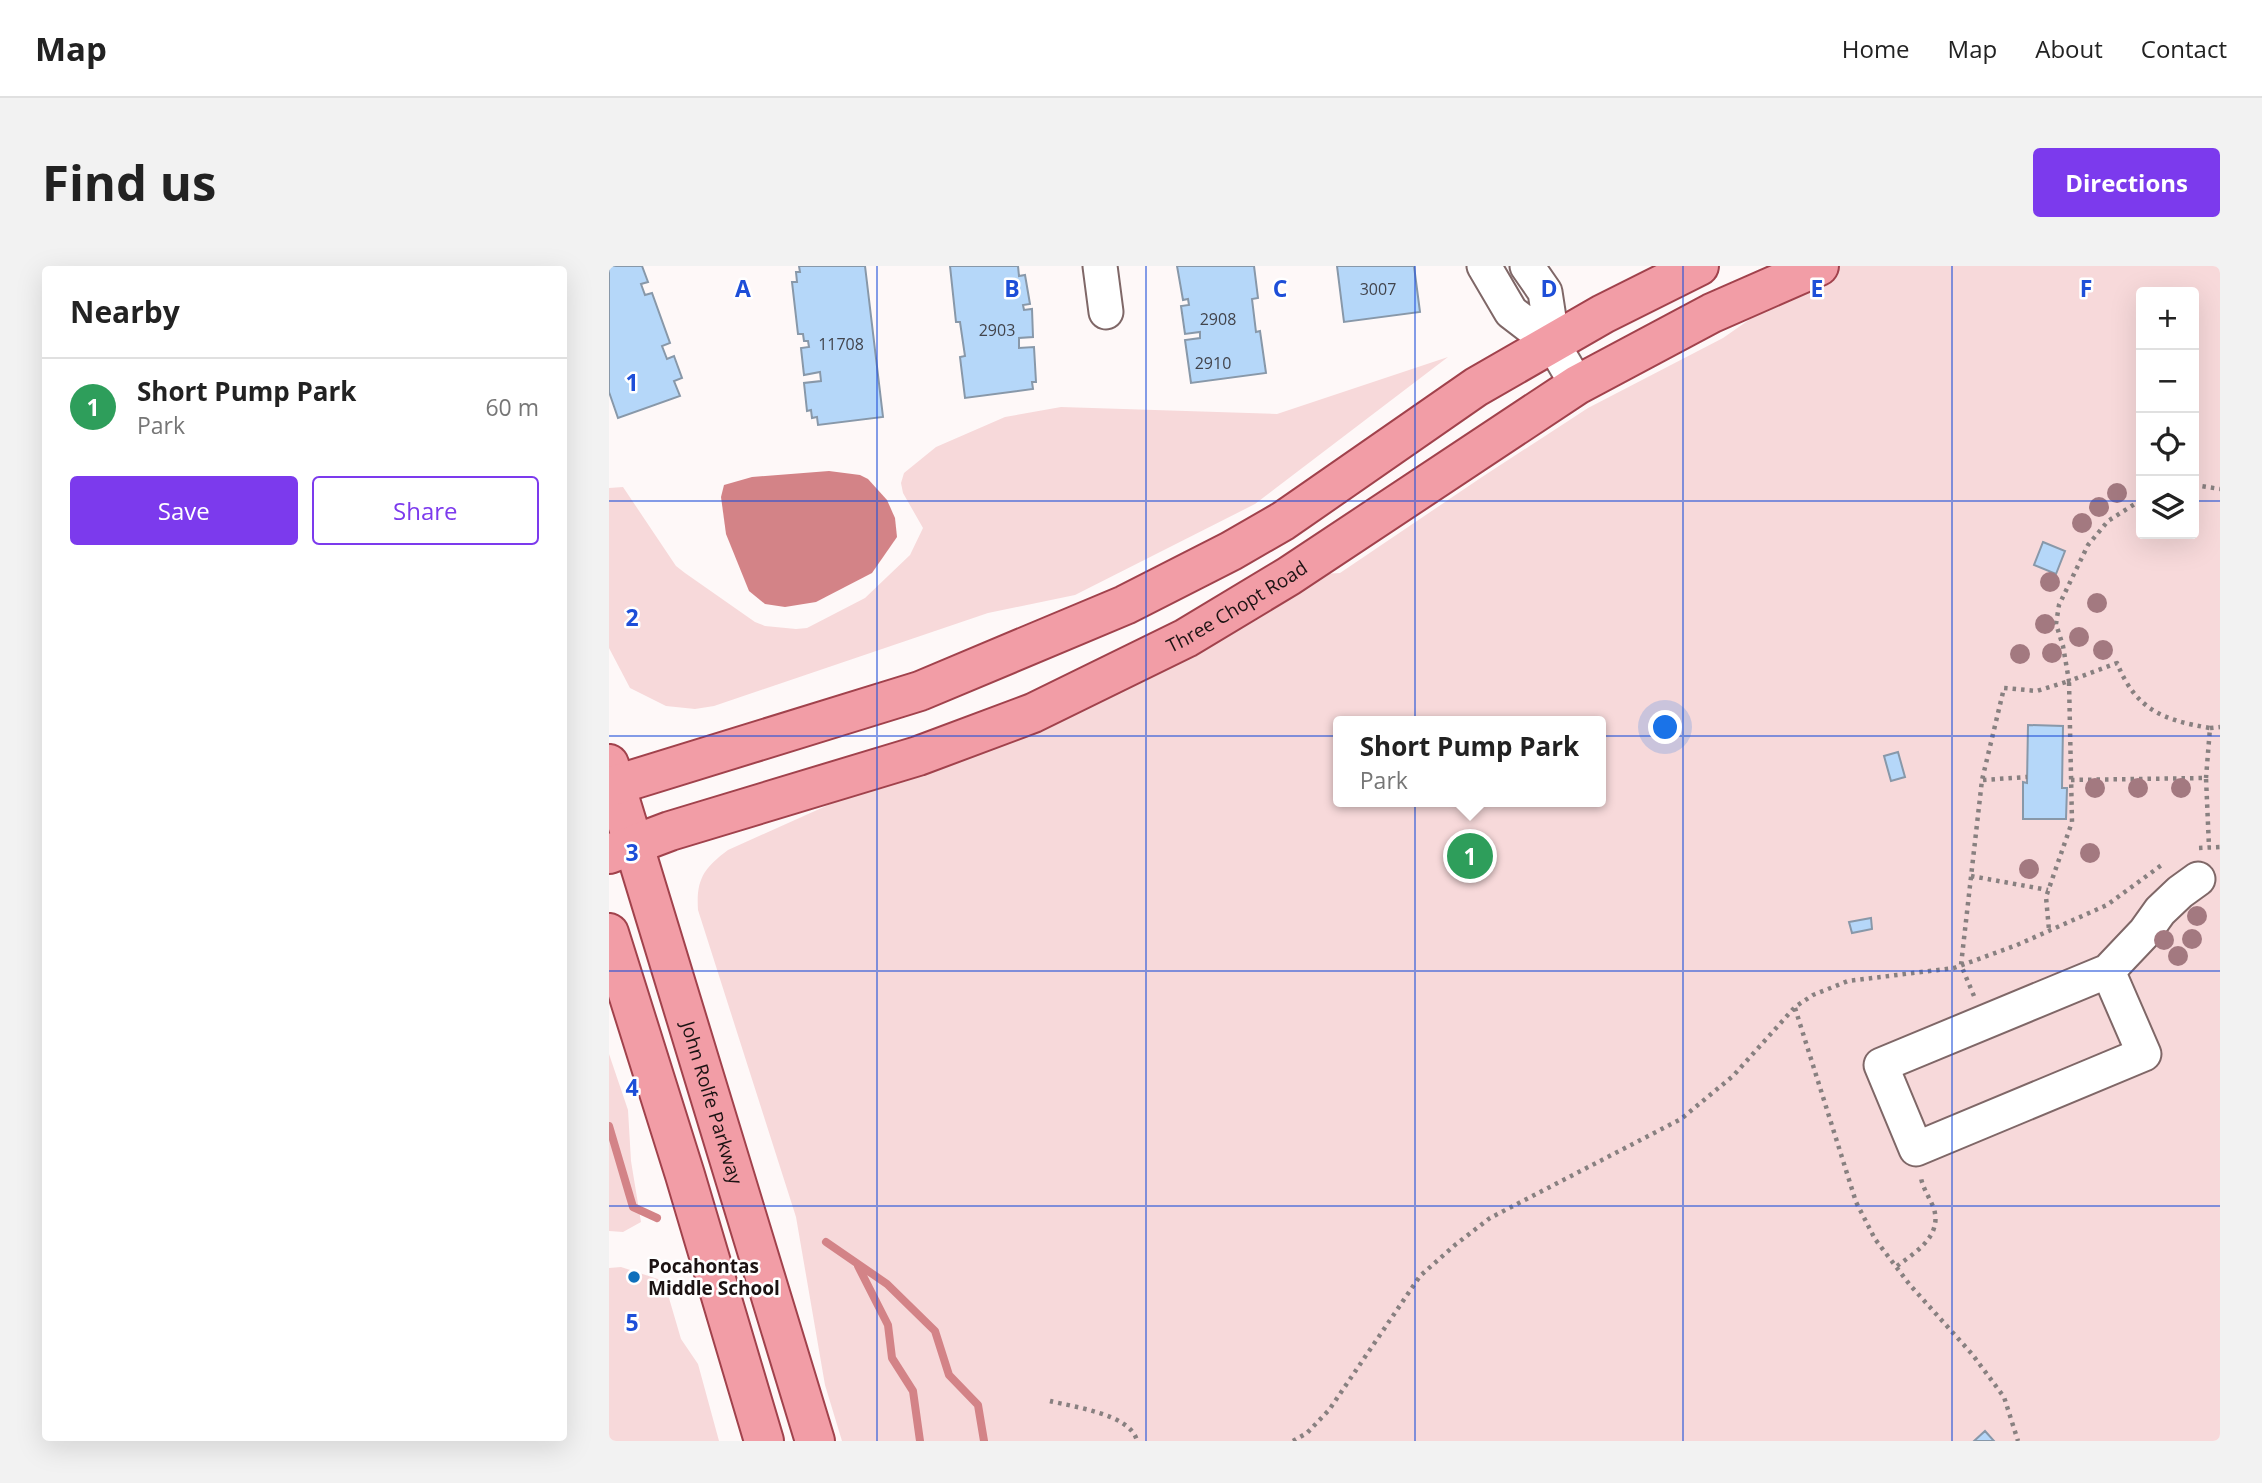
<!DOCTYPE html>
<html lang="en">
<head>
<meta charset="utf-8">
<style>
  :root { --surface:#fff; --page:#f2f2f2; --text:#222; --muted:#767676; --line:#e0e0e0; --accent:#7c3aed }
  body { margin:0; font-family:"Open Sans",sans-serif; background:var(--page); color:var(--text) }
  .controls { position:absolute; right:21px; top:21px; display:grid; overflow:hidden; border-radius:7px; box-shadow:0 7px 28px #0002 }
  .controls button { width:63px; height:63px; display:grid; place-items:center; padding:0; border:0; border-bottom:2px solid var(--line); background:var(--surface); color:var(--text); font:35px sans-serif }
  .you { position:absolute; left:1057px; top:462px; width:24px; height:24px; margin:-18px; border:5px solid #fff; border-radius:50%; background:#1a73e8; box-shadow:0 0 0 10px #1a73e833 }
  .badge { display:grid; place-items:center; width:46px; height:46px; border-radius:50%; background:var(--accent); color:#fff; font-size:23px; font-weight:700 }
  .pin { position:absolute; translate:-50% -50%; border:4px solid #fff; box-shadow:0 2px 7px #0006 }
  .popup { position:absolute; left:724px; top:450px; width:273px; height:91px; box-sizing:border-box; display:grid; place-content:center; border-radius:7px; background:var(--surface); filter:drop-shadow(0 2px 5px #0005); font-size:23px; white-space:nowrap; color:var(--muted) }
  .popup b { font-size:26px; color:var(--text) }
  .popup::after { content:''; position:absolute; left:50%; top:100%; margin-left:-14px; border:14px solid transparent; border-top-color:var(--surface) }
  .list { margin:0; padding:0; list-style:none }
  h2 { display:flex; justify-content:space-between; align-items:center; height:91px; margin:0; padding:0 28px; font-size:30px }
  h2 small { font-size:23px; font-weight:400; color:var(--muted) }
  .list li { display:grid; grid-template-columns:46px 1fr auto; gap:21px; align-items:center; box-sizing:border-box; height:98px; padding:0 28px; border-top:2px solid var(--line) }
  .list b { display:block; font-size:26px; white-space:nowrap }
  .list p { margin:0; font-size:23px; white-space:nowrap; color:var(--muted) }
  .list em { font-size:23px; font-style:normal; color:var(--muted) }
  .actions { display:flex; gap:14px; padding:21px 28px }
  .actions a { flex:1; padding:16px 0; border:2px solid var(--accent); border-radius:7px; text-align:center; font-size:24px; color:var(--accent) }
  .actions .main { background:var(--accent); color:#fff }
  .icon { flex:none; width:38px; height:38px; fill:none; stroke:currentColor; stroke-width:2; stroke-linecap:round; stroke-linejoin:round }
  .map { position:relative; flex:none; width:1611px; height:1175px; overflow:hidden; border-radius:7px }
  header { display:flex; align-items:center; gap:42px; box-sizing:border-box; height:98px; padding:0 35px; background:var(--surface); border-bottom:2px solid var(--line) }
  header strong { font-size:33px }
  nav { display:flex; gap:38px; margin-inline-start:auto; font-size:24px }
  .intro { display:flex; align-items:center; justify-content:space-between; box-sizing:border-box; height:168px; padding:0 42px }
  h1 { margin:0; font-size:49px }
  .button { padding:18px 32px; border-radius:7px; background:var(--accent); color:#fff; font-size:24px; font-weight:700 }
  main { display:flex; gap:42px; padding:0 42px }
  aside { flex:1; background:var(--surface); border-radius:7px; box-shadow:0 7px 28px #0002 }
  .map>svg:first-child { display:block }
  .green { fill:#f7d9da; fill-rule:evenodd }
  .water { fill:#d38387 }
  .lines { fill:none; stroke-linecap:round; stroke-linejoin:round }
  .stream { stroke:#d38387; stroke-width:8 }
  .building { fill:#b5d7f9; stroke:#8898a9; stroke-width:2 }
  .minor-casing { stroke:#7f6767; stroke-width:37 }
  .major-casing { stroke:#a1424c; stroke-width:42 }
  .path { stroke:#888080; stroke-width:4.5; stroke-dasharray:3.5 5; stroke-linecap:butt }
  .minor { stroke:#fff; stroke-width:33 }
  .major { stroke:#f29da6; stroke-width:38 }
  .tree { fill:#a37980 }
  .grid { fill:none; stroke:#1d4ed8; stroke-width:2; stroke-opacity:0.55 }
  .poi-dot { fill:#0f70bc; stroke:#fff; stroke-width:2.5 }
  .labels { text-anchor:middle; stroke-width:5; stroke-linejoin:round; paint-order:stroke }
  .number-label { font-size:16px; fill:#42444c }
  .street-label { font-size:19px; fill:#1c1313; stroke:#fff }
  .poi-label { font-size:19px; font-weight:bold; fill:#1c1313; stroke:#fff; text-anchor:start }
  .grid-label { font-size:23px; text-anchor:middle; font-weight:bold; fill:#1d4ed8; stroke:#fff; stroke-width:5; stroke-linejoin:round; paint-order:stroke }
</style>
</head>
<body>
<header>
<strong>Map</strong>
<nav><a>Home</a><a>Map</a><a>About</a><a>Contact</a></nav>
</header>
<div class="intro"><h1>Find us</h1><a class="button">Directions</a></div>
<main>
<aside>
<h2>Nearby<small></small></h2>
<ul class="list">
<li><span class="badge" style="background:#2e9e5b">1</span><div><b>Short Pump Park</b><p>Park</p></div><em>60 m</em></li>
</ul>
<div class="actions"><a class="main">Save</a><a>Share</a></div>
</aside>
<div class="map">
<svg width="1611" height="1175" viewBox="0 0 1611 1175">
  <rect width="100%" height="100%" fill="#fef8f8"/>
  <path class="green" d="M 1217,0 L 1611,0 L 1611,1175 L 233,1175 L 216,1119 L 187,951 L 89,644 C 87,613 95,602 119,584 L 424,447 L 680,310 L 731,307 L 873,211 L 979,142 L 1114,72 ZM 1532,26 L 1585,26 L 1585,268 L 1532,268 ZM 730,455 L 992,455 L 992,536 L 730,536 Z
    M 839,91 L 646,238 L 466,329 L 379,347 L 105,440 L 86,443 L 57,440 L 21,422 L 0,382 L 0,222 L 14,221 L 67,300 L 76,307 L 146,356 L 156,360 L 187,363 L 198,362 L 256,332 L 301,289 L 314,262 L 294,227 L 292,217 L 295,207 L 327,181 L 396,151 L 452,141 L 668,148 Z
    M 0,788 L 19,844 L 22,895 L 32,956 L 14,966 L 0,965 Z
    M 12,1001 L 55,1015 L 72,1073 L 89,1098 L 110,1175 L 0,1175 L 0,1002 Z"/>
  <path class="water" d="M 220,205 L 251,209 L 259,213 L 278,234 L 286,252 L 288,271 L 263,307 L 207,336 L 176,341 L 156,338 L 140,325 L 117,268 L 112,231 L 115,219 L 143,211 Z"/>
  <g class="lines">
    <path class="stream" d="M 0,860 L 24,941 L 48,952
      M 217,976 L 278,1018 L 326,1065 L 340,1109 L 369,1139 L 375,1175
      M 249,1000 L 279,1059 L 283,1092 L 304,1125 L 311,1175"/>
  </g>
  <path class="building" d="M 0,0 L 33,0 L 39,16 L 32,18 L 36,29 L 43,27 L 61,77 L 53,80 L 58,93 L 65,90 L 73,112 L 65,115 L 71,130 L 9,152 L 0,126 Z
    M 190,0 L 256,0 L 274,151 L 209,159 L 208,151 L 203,152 L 202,144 L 198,145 L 195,117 L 212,115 L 211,106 L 195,109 L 192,82 L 200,81 L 199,75 L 195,75 L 194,68 L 189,68 L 183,16 L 188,16 L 187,6 L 191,6 Z
    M 341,0 L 409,0 L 410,10 L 416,9 L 421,38 L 414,39 L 415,44 L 423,43 L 424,71 L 410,72 L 410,82 L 425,81 L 427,116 L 423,116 L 424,123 L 356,132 L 351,91 L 356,90 L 351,56 L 347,56 Z
    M 568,0 L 645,0 L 649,32 L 643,33 L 647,66 L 651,65 L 657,107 L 582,117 L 576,74 L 591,72 L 591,66 L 576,68 L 572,40 L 580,39 L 579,33 L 574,34 Z
    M 728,0 L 805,0 L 811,46 L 735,56 Z
    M 1434,276 L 1456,285 L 1447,308 L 1425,299 Z
    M 1419,459 L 1454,460 L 1453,522 L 1458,522 L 1457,553 L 1414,553 L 1414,516 L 1418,517 Z
    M 1289,486 L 1296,511 L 1282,515 L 1275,490 Z
    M 1262,652 L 1263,663 L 1243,667 L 1240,656 Z
    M 1376,1165 L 1385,1175 L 1365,1175 Z"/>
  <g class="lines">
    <defs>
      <path id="minor" d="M 491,0 L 497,46
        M 875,0 L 902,46 L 944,78
        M 918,0 L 936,26 L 944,78 L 968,119
        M 1499,705 L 1535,788 L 1307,883 L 1272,799 L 1499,705 L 1536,666 L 1551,645 L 1571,626 L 1589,613"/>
      <g id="major">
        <path id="s1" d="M 0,498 L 206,1175"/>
        <path d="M 0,521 L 311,425 L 516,339 L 622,285 L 674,255 L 867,121 L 994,48 L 1090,0"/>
        <path id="s2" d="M 0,588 L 61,565 L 309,490 L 424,447 L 577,372 L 680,310 L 968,119 L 1103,47 L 1210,0"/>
        <path d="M 0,667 L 76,909 L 155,1175"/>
      </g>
    </defs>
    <use href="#minor" class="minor-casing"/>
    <use href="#major" class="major-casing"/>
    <path class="path" d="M 1585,219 L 1611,223
      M 1532,234 L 1499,255 L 1479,279 L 1450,339 L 1447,358 L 1454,380 L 1460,415 L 1508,397 C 1527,444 1554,454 1601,462 L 1597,512
      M 1601,462 L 1611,461
      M 1374,514 L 1418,511
      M 1462,514 L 1597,512 L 1600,581
      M 1590,582 L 1611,581
      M 1362,610 L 1439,624
      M 1365,730 L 1352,699 L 1373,514 L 1395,422 L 1428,425 L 1460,415 L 1463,556 L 1437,631 L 1440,664
      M 1186,742 L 1247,936 L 1266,973 L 1301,1019 L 1363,1088 L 1395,1131 L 1409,1175
      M 1288,1000 C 1307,986 1333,970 1325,943 C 1321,932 1314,923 1312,912
      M 441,1135 C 464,1141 522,1148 528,1175
      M 684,1175 L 698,1167 L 720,1144 L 811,1010 L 846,979 L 881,952 L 1072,853 L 1124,810 L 1186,741 L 1204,729 L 1239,715 L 1345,702 L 1408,679 L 1498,639 L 1554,598"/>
    <use href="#minor" class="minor"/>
    <use href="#major" class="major"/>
  </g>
  <g class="tree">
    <circle cx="1508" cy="227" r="10"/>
    <circle cx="1490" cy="241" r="10"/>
    <circle cx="1473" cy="257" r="10"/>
    <circle cx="1441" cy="316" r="10"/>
    <circle cx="1488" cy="337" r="10"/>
    <circle cx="1436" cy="358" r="10"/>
    <circle cx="1470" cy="371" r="10"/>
    <circle cx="1494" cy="384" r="10"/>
    <circle cx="1443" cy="387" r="10"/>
    <circle cx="1411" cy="388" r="10"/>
    <circle cx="1486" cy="522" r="10"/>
    <circle cx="1529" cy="522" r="10"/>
    <circle cx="1572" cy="522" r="10"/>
    <circle cx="1481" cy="587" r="10"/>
    <circle cx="1420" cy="603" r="10"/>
    <circle cx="1588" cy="650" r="10"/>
    <circle cx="1583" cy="673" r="10"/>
    <circle cx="1555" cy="674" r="10"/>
    <circle cx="1569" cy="690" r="10"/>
  </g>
  <path class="grid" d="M 268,0 L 268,1175M 537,0 L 537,1175M 806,0 L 806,1175M 1074,0 L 1074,1175M 1343,0 L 1343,1175M 0,235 L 1532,235M 1585,235 L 1611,235M 0,470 L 1611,470M 0,705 L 1611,705M 0,940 L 1611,940"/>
  <circle class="poi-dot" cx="25" cy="1011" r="7"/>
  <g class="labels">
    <g class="number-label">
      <text x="769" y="29">3007</text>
      <text x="609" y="59">2908</text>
      <text x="388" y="70">2903</text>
      <text x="232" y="84">11708</text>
      <text x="604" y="103">2910</text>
    </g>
    <g class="street-label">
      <text dy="7" stroke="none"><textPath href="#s2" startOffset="677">Three Chopt Road</textPath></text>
      <text dy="7" stroke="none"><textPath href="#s1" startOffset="354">John Rolfe Parkway</textPath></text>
    </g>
    <g class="poi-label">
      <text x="39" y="1007">Pocahontas<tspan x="39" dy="22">Middle School</tspan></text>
    </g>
  </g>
  <g class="grid-label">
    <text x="134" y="31">A</text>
    <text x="403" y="31">B</text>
    <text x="671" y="31">C</text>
    <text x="940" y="31">D</text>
    <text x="1208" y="31">E</text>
    <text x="1477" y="31">F</text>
    <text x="23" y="125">1</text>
    <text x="23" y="360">2</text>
    <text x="23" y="595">3</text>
    <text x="23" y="830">4</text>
    <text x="23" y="1065">5</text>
  </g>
</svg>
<div class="controls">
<button>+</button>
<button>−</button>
<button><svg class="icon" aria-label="locate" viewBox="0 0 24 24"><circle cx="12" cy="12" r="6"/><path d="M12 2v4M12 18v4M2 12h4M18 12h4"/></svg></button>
<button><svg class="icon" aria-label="layers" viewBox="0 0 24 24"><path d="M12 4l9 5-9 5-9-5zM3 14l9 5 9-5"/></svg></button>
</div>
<div class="you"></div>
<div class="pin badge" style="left:861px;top:590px;background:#2e9e5b">1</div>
<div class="popup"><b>Short Pump Park</b>Park</div>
</div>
</main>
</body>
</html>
